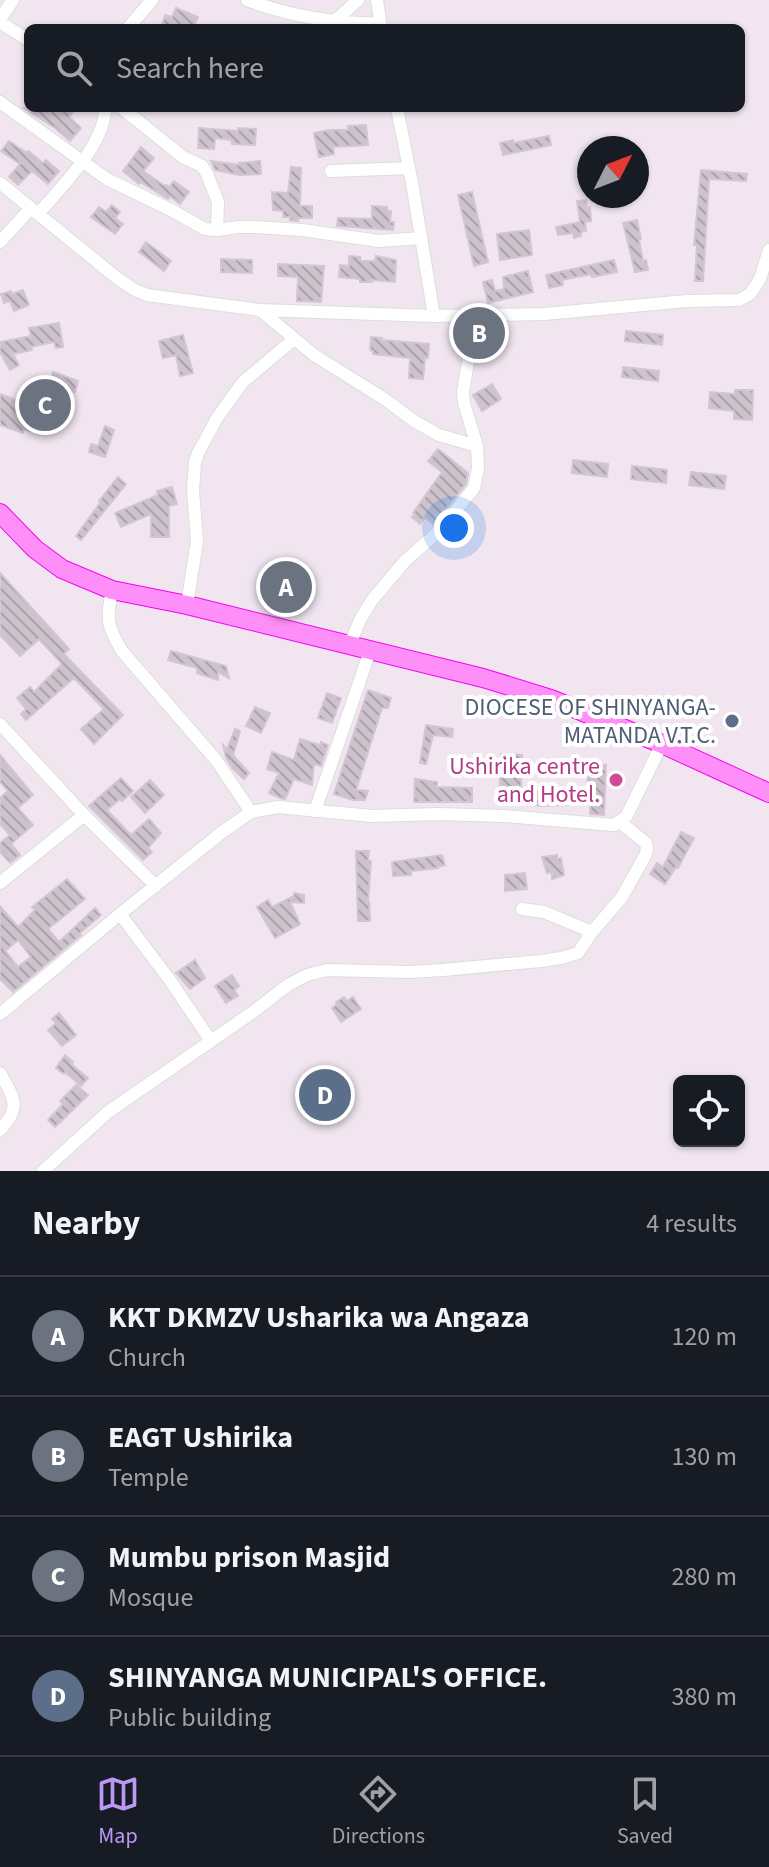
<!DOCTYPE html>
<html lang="en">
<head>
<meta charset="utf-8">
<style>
  :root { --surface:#171b24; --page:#20242c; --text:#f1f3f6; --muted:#9ea1a6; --line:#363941; --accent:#bb97f6 }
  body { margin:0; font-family:"Source Sans 3",sans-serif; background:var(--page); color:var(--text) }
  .controls { position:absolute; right:24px; bottom:24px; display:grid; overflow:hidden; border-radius:12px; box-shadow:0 2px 6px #0004 }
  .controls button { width:72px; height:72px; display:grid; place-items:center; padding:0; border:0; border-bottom:2px solid var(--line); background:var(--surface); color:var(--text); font:40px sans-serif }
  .compass { position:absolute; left:577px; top:136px; width:72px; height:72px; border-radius:50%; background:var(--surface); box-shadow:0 2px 6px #0004; rotate:48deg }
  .you { position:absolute; left:454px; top:528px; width:28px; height:28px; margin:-20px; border:6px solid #fff; border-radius:50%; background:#1a73e8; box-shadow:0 0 0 12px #1a73e833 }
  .badge { display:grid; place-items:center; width:52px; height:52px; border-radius:50%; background:var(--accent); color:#fff; font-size:26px; font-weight:700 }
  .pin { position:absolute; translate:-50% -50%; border:4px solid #fff; box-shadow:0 2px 8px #0006 }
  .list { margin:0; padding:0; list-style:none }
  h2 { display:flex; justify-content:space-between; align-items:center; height:104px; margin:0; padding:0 32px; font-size:34px }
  h2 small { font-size:26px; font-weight:400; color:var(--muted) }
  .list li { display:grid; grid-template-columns:52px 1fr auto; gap:24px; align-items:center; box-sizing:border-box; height:120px; padding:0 32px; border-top:2px solid var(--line) }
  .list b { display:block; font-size:30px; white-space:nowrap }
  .list p { margin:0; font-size:26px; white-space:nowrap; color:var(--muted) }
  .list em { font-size:26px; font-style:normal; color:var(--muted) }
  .icon { flex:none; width:44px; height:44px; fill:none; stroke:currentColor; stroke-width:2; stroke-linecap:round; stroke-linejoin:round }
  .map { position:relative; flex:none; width:769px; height:1171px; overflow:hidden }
  .search { position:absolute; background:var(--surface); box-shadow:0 2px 6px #0004; left:24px; right:24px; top:24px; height:88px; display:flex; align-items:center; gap:20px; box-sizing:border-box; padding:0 28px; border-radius:12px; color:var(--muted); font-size:30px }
  .sheet { height:584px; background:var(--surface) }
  nav { display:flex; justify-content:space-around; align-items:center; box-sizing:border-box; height:112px; border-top:2px solid var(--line); background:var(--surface); font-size:22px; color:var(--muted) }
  nav a { display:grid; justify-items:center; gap:4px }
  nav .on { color:var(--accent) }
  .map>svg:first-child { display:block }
  .building { fill:url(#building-back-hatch); stroke:#d6c4d6; stroke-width:2; fill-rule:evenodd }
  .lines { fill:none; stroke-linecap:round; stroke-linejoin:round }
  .minor-casing { stroke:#d9e0d8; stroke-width:14 }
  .highway-casing { stroke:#f700f6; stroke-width:20 }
  .minor { stroke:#fff; stroke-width:12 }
  .highway { stroke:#ff8ff8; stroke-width:18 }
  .service-dot { fill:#5c6f8a; stroke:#fff; stroke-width:3 }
  .hotel-dot { fill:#d1479c; stroke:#fff; stroke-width:3 }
  .labels { text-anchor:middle; stroke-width:8; stroke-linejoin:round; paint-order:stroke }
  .service-label { font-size:24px; fill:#4e5e75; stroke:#fff; text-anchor:end }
  .hotel-label { font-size:24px; fill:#b23c85; stroke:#fff; text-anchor:end }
</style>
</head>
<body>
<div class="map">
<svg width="769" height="1171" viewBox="0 0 769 1171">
  <defs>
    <pattern id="building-back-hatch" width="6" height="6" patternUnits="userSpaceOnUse" patternTransform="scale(2)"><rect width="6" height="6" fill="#ccc3cc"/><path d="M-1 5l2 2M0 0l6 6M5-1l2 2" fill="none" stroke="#a9a2a9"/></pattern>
  </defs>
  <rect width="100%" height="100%" fill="#f1e6f0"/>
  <path class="building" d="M 176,8 L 198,17 L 193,28 L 161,28 L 165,15 L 172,17 Z
    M 24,108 L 76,108 L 69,117 L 81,128 L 70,141 L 55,128 Z
    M 366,125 L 368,145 L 333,147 L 334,154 L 319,157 L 314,133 L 329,130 L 348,130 L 348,126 Z
    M 199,128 L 238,131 L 238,128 L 256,129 L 255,145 L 232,144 L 232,140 L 215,138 L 214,149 L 198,148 Z
    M 549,136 L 551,145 L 503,155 L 500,143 L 513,140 L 513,143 Z
    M 9,141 L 27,153 L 28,151 L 43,163 L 46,160 L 59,171 L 48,184 L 32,171 L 18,185 L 9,177 L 20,164 L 1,151 Z
    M 141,147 L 154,158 L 143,171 L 165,186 L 166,185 L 169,187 L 174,181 L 189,192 L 180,204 L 170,196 L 168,199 L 140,182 L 139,184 L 123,171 Z
    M 211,161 L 239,165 L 239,163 L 260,161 L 261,174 L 240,175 L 215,170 Z
    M 291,167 L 301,168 L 300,206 L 312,206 L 312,218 L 298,218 L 298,221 L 290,220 L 290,217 L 283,217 L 283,211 L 273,210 L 272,192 L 288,193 Z
    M 701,170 L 747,174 L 746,181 L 709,179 L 703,281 L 695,281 L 697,245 L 694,245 Z
    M 472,192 L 488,262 L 474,266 L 458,195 Z
    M 586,200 L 587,208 L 590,207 L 591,221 L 585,222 L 586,231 L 581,232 L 581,236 L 574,238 L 573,233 L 558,235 L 556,227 L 580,222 L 577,201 Z
    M 112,205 L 120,212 L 115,218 L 123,224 L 115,234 L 91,217 L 99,207 L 106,212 Z
    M 372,206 L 387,207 L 387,211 L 391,211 L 390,222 L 394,222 L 393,230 L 337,226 L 338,218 L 372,219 Z
    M 637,220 L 641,239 L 639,240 L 643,261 L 646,260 L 648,270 L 635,272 L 623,223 Z
    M 529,230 L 532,255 L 500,260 L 497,234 Z
    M 146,242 L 171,261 L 164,271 L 139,252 Z
    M 349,256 L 360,257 L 360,261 L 375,261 L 376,256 L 396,260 L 395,282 L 372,280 L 372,282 L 360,282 L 360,279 L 339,277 L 340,265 L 349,266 Z
    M 221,259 L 252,260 L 252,273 L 221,272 Z
    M 614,260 L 617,272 L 592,277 L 592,274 L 562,280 L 563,285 L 549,288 L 546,275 Z
    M 278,264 L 324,266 L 321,302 L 297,301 L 298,277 L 278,276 Z
    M 528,271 L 533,292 L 488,303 L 483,282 L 492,280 L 495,291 L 504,289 L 503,277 Z
    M 23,290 L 29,305 L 14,311 L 10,301 L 4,303 L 1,294 L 11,291 L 12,294 Z
    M 59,323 L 63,347 L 56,348 L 54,342 L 31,347 L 32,350 L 13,354 L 19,365 L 10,370 L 0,352 L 0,342 L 31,336 L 29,328 Z
    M 626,331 L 663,335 L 662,345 L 625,341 Z
    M 183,335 L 193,373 L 180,376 L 176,355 L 163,358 L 159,341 Z
    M 371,337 L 382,338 L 382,340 L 429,344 L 428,358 L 425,358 L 423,379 L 409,378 L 410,358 L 373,354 L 373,351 L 370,350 Z
    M 623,367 L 659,371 L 658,381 L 622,377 Z
    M 53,372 L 78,381 L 75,392 L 67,390 L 52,431 L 41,427 L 39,434 L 24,429 L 23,433 L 0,425 L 0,394 L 40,409 Z
    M 492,384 L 501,399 L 482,411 L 473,395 Z
    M 735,390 L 753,390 L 752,420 L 734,419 L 734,411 L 709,408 L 710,392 L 735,394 Z
    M 105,426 L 114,430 L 105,457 L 89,452 L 91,444 L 98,446 Z
    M 438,449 L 468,473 L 466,484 L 433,524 L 425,517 L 420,524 L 412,517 L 415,514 L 413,513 L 442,472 L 428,461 Z
    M 573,460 L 608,464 L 607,477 L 572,473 Z
    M 632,466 L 667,470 L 666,483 L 631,479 Z
    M 691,472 L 726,476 L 724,489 L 689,485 Z
    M 118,477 L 126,484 L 81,540 L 76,536 L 100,503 L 99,501 Z
    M 172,487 L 177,504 L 169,506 L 169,537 L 151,537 L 151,514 L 121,527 L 115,513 L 158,495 L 157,491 Z
    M 0,573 L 69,649 L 64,654 L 123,715 L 94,744 L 81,729 L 104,709 L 74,678 L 26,720 L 21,714 L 26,709 L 17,698 L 30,687 L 34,692 L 62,664 L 39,639 L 20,656 L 0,635 Z
    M 171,651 L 226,666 L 229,678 L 218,672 L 218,680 L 197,673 L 197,668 L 168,660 Z
    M 368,690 L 391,698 L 388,708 L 382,708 L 356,790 L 368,791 L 365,800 L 353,800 L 334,794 Z
    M 327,693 L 341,698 L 332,723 L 318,718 Z
    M 255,707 L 270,713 L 261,733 L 246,726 Z
    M 426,725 L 453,729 L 452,737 L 433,735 L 426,764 L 420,763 Z
    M 235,729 L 240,731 L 233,755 L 249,773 L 244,779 L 233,769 L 226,758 L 223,745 L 227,749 Z
    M 300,739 L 320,745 L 321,742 L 328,745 L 321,766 L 314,764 L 312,785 L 294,779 L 285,799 L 280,798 L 269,793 L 279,773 L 267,769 L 272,752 L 294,760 Z
    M 501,754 L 522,755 L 521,788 L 536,789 L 536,792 L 566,792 L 566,805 L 540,806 L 529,804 L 529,800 L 499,799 Z
    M 0,755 L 33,795 L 18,808 L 33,825 L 11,844 L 20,855 L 10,863 L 0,852 L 0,843 L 10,835 L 0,824 L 0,798 L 8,791 L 0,782 Z
    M 588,764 L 606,765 L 604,815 L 590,814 L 591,795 L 587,795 Z
    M 121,778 L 133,791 L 122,801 L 120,799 L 107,810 L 131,835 L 149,819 L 161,833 L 148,848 L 152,852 L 143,860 L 89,806 Z
    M 415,779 L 437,782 L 437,787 L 472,788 L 472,802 L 414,802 Z
    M 150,780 L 164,795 L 145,813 L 131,797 Z
    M 681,832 L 694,838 L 678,868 L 676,867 L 665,884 L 650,874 L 657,863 L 663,867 Z
    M 356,851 L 369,851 L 368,861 L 371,861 L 368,902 L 369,902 L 370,921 L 358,921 Z
    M 442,855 L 445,865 L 438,867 L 438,868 L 411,871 L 411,875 L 393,876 L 392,862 Z
    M 557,855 L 557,859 L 561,858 L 564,875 L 552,879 L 552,872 L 547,873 L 542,857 Z
    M 525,873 L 527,889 L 505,891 L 505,875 Z
    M 67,879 L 85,899 L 48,929 L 59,942 L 95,908 L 101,915 L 79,934 L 81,935 L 13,992 L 0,979 L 0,906 L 18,927 L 35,910 L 32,907 ZM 18,940 L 31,957 L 18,967 L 5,951 Z
    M 294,893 L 304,895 L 304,903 L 290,902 L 300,924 L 275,938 L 257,907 L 268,900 L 272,907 L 294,896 Z
    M 195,960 L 205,978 L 190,989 L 176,973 Z
    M 232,975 L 239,986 L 234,990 L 238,996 L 226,1003 L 215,986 Z
    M 344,997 L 347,1001 L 353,997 L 361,1009 L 341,1022 L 332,1008 L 337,1004 L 336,1002 Z
    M 59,1013 L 76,1035 L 62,1046 L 48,1030 L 56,1023 L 52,1019 Z
    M 65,1055 L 73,1062 L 71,1064 L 88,1078 L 81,1086 L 65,1072 L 64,1074 L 56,1068 Z
    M 76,1085 L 88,1095 L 55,1127 L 48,1120 L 63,1104 L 60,1101 Z"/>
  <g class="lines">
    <defs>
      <path id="minor" d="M 247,0 C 292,17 332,22 380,24
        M 377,0 L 381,28
        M 0,19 L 13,0
        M 335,21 L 358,0
        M 0,22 L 28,40
        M 128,28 L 152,0
        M 0,102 L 107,179 L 171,210 L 205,229 L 217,230 L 238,227 L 255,227 L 302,230 L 379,241 L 421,238
        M 122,108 L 183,157 L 202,166 L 207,174 L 218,202 L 217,230
        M 397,108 L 412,183 L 434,316
        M 331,171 L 409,168
        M 0,183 L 117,278 L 135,290 L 147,295 L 260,310 L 434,316 L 544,314 L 687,301 L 739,300 L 750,294 L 760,279 L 769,250
        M 38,214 C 61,187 105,145 105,108
        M 0,242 L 31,208
        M 260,310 L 314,355 L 386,400 L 414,421 L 439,435 L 477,446
        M 112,590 C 106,620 107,626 122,651 L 216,760 L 251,812
        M 187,605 L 197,541 L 193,490 L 195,462 L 198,453 L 217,418 L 243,382 L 293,340
        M 349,646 L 360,620 L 372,600 L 405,561 L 440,530 L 474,488 L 478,468 L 477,446 L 464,403 L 463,392 L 471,345 L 467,316
        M 0,724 L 84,815 L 156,886
        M 315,811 L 370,651
        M 0,883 L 84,815
        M 522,909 L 544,912 L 592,932
        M 120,914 L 169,979 L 211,1041
        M 0,1014 L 120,914 L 221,833 L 251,812 L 278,807 L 372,816 L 438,814 L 505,816 L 614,825 L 626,817 L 662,744
        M 0,1073 C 14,1098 22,1107 0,1130
        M 43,1171 L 108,1112 L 253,1012 L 288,985 L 307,975 L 327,970 L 409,972 L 443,970 L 541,961 L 561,958 L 578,953 L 592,932 L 622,897 L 646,854 L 647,848 L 646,843 L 620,822"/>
      <path id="highway" d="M 0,513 L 35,549 L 62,569 L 112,590 L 187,605 L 483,678 L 551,699 L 662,744 L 769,793"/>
    </defs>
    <use href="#minor" class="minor-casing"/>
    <use href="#highway" class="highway-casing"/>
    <use href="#minor" class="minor"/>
    <use href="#highway" class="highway"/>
  </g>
  <circle class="service-dot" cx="732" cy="721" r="8"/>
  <circle class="hotel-dot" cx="616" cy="780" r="8"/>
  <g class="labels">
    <g class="service-label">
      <text x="716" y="715">DIOCESE OF SHINYANGA-<tspan x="716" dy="28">MATANDA V.T.C.</tspan></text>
    </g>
    <g class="hotel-label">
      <text x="600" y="774">Ushirika centre<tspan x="600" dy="28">and Hotel.</tspan></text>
    </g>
  </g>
</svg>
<div class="controls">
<button><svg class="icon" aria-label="locate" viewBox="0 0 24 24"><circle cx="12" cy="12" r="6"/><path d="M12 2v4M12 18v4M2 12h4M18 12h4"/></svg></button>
</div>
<svg class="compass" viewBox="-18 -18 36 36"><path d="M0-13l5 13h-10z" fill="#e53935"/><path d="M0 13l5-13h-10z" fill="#9ea1a6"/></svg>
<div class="you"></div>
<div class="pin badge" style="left:286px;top:587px;background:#6b7280">A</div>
<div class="pin badge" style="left:479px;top:333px;background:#6b7280">B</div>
<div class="pin badge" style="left:45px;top:405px;background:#6b7280">C</div>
<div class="pin badge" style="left:325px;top:1095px;background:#5c6f8a">D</div>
<div class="search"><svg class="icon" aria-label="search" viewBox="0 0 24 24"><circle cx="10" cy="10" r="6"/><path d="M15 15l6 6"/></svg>Search here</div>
</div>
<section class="sheet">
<h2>Nearby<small>4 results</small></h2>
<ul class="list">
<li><span class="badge" style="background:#6b7280">A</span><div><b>KKT DKMZV Usharika wa Angaza</b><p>Church</p></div><em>120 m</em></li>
<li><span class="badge" style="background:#6b7280">B</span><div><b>EAGT Ushirika</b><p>Temple</p></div><em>130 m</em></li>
<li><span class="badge" style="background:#6b7280">C</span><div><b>Mumbu prison Masjid</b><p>Mosque</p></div><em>280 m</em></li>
<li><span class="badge" style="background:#5c6f8a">D</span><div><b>SHINYANGA MUNICIPAL'S OFFICE.</b><p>Public building</p></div><em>380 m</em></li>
</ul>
</section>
<nav>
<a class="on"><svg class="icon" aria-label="map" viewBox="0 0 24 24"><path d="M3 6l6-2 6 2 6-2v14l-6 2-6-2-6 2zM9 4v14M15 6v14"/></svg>Map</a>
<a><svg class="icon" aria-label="directions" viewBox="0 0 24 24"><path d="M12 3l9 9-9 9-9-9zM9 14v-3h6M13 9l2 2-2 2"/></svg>Directions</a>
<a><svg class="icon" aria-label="saved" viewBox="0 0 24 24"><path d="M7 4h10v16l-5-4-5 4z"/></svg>Saved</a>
</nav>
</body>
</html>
